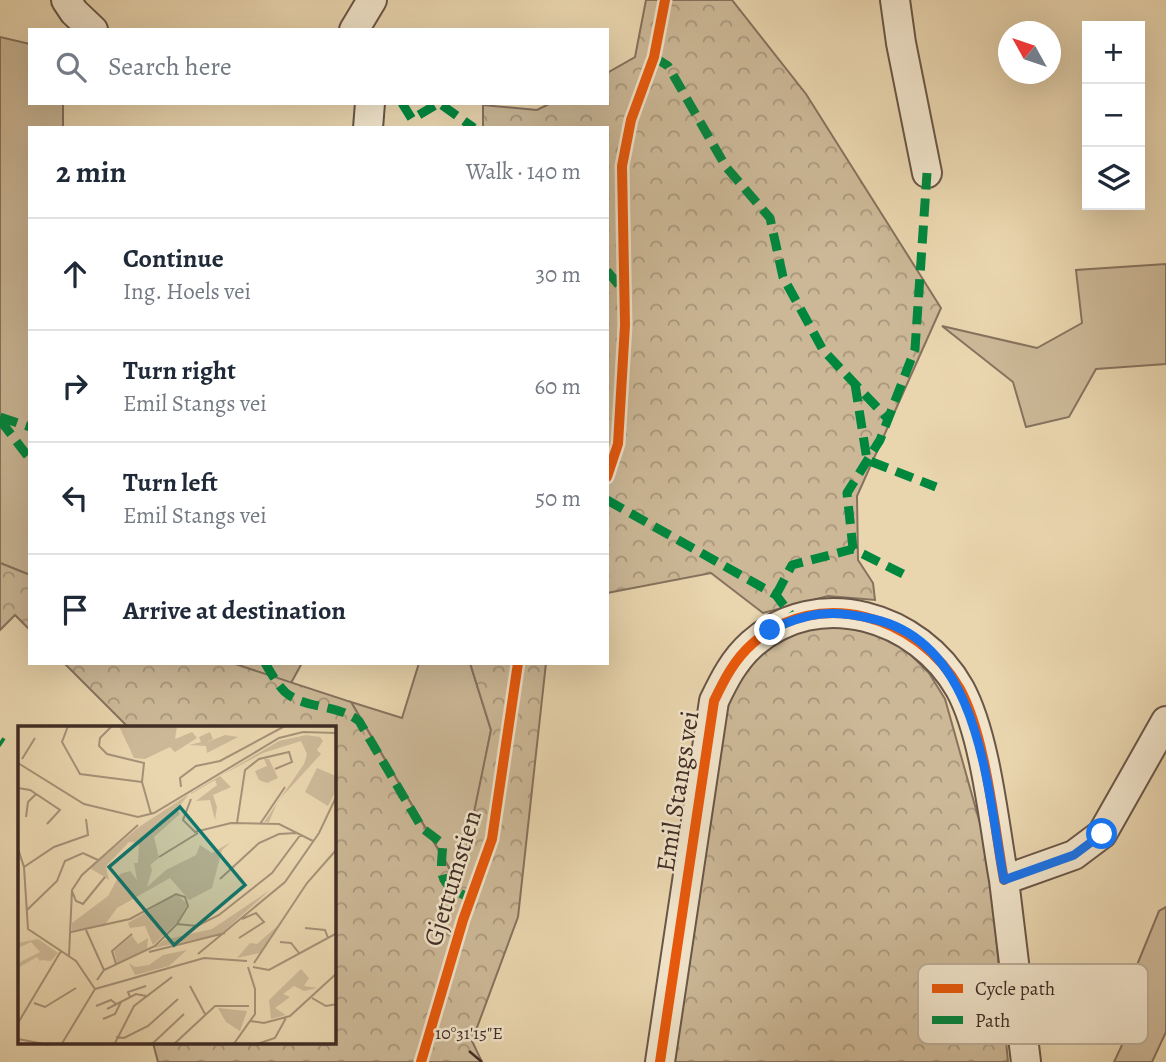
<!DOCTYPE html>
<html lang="en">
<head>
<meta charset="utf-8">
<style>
  :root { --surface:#fff; --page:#f2f2f3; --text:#1f2937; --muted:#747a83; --line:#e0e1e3 }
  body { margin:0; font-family:Alegreya,serif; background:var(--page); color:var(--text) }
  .controls { position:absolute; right:21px; top:21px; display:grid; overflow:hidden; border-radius:0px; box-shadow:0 7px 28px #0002 }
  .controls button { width:63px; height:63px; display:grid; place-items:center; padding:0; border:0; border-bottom:2px solid var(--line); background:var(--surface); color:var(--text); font:35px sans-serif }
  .compass { position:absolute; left:998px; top:21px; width:63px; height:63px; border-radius:50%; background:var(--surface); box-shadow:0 7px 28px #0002; rotate:310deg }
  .stop { position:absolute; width:21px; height:21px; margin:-16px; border:5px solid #1a73e8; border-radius:50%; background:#fff }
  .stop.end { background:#1a73e8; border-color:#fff; box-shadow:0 2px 7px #0008 }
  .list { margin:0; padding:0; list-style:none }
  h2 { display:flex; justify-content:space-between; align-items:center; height:91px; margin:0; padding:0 28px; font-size:30px }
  h2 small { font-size:23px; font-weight:400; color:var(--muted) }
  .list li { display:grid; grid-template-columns:46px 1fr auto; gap:21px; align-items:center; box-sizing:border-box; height:112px; padding:0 28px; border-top:2px solid var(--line) }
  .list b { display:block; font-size:26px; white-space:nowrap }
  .list p { margin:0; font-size:23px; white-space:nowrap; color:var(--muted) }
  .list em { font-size:23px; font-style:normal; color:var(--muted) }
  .icon { flex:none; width:38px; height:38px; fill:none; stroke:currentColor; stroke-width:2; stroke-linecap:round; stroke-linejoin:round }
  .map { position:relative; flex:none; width:1166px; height:1062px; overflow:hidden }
  .search { position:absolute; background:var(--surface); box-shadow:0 7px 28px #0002; left:28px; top:28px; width:581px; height:77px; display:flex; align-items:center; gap:18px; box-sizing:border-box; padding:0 24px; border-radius:0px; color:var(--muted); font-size:26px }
  .panel { position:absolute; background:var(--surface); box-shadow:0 7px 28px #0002; left:28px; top:126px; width:581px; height:539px; border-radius:0px }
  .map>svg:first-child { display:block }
  .grass { fill:#ccb897; stroke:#86725e; stroke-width:2 }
  .forest { fill:url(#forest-crowns); stroke:#86725e; stroke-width:2 }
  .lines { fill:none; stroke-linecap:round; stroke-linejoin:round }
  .minor-casing { stroke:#6a5647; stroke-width:32 }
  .minor { stroke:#f1e4ca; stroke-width:28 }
  .quiet { stroke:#00873e; stroke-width:9; stroke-dasharray:18 9; stroke-linecap:butt }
  .cycleway-casing { stroke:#f1e4ca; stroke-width:15 }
  .cycleway { stroke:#e8590c; stroke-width:10 }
  .route { stroke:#1a73e8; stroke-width:9 }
  .ticks { fill:none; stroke:#402c25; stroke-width:2.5 }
  .labels { text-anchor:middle; stroke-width:5; stroke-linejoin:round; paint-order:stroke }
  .street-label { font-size:26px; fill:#402c25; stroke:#f1e4ca }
  .inset-road { fill:none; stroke:#a59177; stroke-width:2 }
  .view { fill:#0f766e; fill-opacity:0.15; stroke:#0f766e; stroke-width:3.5 }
  .inset-edge { fill:none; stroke:#402c25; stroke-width:3.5 }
  .key { fill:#f1e4ca; stroke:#bcad98; stroke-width:2 }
  .key-label { font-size:19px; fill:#402c25 }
  .ticks-label { font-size:18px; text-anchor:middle; fill:#402c25; stroke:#f1e4ca; stroke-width:5; stroke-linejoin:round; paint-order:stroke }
</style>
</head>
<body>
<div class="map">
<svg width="1166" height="1062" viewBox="0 0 1166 1062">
  <defs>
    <pattern id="forest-crowns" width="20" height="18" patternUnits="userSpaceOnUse" patternTransform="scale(1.75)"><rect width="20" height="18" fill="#ccb897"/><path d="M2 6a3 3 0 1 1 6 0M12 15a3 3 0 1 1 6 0" fill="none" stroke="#a7967b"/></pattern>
  </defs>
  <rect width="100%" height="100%" fill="#e9d5ae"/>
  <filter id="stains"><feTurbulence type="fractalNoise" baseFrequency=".00286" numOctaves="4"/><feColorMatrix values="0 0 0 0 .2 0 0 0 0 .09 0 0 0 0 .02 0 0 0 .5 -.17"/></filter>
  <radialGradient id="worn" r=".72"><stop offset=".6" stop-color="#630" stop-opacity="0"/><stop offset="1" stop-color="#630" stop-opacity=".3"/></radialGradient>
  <path class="grass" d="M 0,37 L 30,44 L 30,103 L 63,103 L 63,128 L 30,128 L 30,575 L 0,563 Z
    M 1166,264 L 1166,364 L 1096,369 L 1069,417 L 1026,427 L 1013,382 L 942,326 L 1037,348 L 1082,323 L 1076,270 Z
    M 232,663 L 302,663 L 291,683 Z
    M 419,663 L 470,663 L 491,730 L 460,886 L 351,702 L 402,718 Z
    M 1166,907 L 1166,1032 L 1152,1062 L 1114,1062 L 1137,1013 L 1126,992 L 1159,911 Z"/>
  <path class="forest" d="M 646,0 L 732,0 L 806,94 L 941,308 L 857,496 L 858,560 L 873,583 L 875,600 L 828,596 L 763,613 L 711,573 L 607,593 L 607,128 L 483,128 L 483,105 L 537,110 L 551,103 L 607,103 L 607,73 L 635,57 Z
    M 0,563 L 30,575 L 30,630 L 15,615 L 0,630 Z
    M 833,627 L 874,631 L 899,643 L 929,673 L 945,699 L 988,852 L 1008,1062 L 668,1062 L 711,751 L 739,664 L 803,630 Z
    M 64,663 L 232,663 L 351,702 L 459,885 L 491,730 L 470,663 L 546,663 L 518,917 L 472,1041 L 482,1062 L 158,1062 L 153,1043 L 334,1043 L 334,728 L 129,728 Z"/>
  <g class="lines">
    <defs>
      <path id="minor" d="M 66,0 L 74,12 L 93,30
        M 895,0 L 901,43 L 927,173
        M 354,30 L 372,0
        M 368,128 L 370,103
        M 660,1062 L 714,701 C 724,680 734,660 752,644 C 818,585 919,616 960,689 C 986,737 994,825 1004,880
        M 1026,1062 L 1004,880 L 1074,855 L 1102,834 L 1166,721"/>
    </defs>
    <use href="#minor" class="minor-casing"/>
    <use href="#minor" class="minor"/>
    <path class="quiet" d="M 654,57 L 668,66 L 726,167 L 770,218 L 783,277 L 823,350 L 888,419
      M 402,103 L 412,119 L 439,103 L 474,128
      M 607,271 L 623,290
      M 855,384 L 867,460 L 936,487
      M 0,417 L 30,427
      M 0,420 L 30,459
      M 607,500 L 776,595 L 794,619
      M 903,574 L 853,549 L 847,493 L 880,440 L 915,349 L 927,173
      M 776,595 L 792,565 L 853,549
      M 265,663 C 271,673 277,684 285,692 C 304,709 338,704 359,721 L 422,828 L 443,844 C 440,877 438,885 471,898
      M 0,741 L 3,743"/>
    <defs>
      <path id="cycleway" d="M 607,477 L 618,444 L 625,325 L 622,166 L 631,120 L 654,57 L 665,0
        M 421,1062 L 463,920 L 492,839 L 518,663
        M 660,1062 L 714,701 C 724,680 734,660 752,644 C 818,585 919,616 960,689 C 986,737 994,825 1004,880"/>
    </defs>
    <use href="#cycleway" class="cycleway-casing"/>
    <use href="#cycleway" class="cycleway"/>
  </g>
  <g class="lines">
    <path class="route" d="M 770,630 C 809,612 831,609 873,619 C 982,643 987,792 1004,880 L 1074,855 L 1102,834"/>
  </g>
  <path class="ticks" d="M 469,1051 L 482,1062"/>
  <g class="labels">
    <g class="street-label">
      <text transform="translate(677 791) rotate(-81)" y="9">Emil Stangs vei</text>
      <text transform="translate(452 878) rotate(-73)" y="9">Gjettumstien</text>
    </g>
  </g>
  <g transform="translate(18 726)">
    <rect width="318" height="318" fill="#e9d5ae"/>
    <path d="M 192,6 L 195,13 L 187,17 L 207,9 L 220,11 L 189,27 L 188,20 L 171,19 L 183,16 L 181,11 ZM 288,9 L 302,11 L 305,15 L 299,24 L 303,28 L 260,75 L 251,96 L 246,96 L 286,38 L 289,28 L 283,15 L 245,27 L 202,50 L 213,61 L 195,69 L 199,81 L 197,94 L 192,74 L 178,75 L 199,59 L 197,54 L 173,68 L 173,67 L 261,15 ZM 246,33 L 251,33 L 260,52 L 249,57 L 241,54 L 237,45 L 249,40 ZM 299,42 L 318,50 L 318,65 L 310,80 L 287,66 ZM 171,68 L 159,83 L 162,88 L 136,111 L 141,132 L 132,139 L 121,101 ZM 252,164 L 203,208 L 136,222 L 146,214 L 194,203 ZM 265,195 L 242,227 L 219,232 L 232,217 L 239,218 ZM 20,213 L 40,227 L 33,235 L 23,234 L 15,246 L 22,235 L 19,231 L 0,242 L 0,237 L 22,226 L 13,216 L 0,222 L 0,217 ZM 169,224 L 151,240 L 117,249 L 111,237 L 117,241 L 131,239 L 145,229 ZM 283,243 L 291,252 L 286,260 L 299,262 L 286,265 L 276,260 L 265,268 L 272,271 L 257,282 L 268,289 L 253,293 L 251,274 Z" fill="#ccb897"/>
    <path d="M 101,0 L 159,0 L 157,13 L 174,6 L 179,12 L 157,26 L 152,21 L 127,33 L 116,32 ZM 121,101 L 134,144 L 129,161 L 148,144 L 178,129 L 182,119 L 194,127 L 213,116 L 204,124 L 194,162 L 171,174 L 152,152 L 99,182 L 86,200 L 54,204 L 54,197 L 90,170 L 102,148 L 112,145 L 119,154 L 116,137 L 120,137 L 121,117 L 111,116 L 88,140 L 91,154 L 72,142 ZM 159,168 L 169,178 L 160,195 L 135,219 L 127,200 L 112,202 L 110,197 ZM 114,210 L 120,218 L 130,212 L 129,223 L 99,237 L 96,225 ZM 200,282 L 229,285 L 222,305 L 208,296 Z" fill="#ccb897"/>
    <path class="inset-road" d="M 50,0 L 44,16 L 62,48 L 124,56M 94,0 L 82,12 L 81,20 L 89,28 L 126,37 L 124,56 L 133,88M 4,33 L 17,12M 0,37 L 66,78 L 120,91 L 136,87 L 261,12 L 285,6 L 319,7M 163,61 L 162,52 L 178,40 L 202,35 L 267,0M 0,62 L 12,64 L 42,84 L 29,98M 173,73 L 165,94 L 177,106 L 213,97 L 261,98 L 295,115M 8,91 L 10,76 L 18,68M 219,97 L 227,44 L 241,33 L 271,26 L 274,36 L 257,43M 242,98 L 267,61M 0,123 L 6,141 L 10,203 L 58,235 L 77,263 L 186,232 L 229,235M 141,131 L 180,107M 6,141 L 36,121 L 70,109 L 68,93M 202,153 L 241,117 L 261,108 L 279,107M 54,165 L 58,175 L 65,178 L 87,151M 9,184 L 39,155 L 47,135 L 65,127 L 80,134M 287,202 L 307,204 L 310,212M 68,204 L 86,244M 53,206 L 112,193 L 158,168 L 167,171 L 170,180 L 159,198M 221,212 L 246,196 L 238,187 L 224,193M 262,216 L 273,217 L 281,227M 131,226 L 207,207M 180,228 L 267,156 L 301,107 L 319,69M 51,230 L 54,164 L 64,149 L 120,99M 236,237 L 289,157 L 319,123M 98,238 L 94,225 L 114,208M 235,241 L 251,244 L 319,207M 79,254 L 86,244 L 137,220 L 159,198 L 179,200 L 201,189 L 254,147 L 283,108M 172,260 L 187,288M 112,271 L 110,266 L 128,260M 294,272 L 308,280 L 319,278M 16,277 L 27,281 L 58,262M 78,280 L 93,274 L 98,278M 89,283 L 118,268 L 128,270M 85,293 L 97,288 L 103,276M 232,295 L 246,297 L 272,290 L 319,247M 0,297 L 43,225M 98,311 L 106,312 L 130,300 L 160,273M 0,313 L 31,319M 43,319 L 77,263M 96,319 L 116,280 L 154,251M 133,319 L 166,288M 155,319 L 197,280 L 231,280M 215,319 L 237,288 L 237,263 L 230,241M 236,319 L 257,312 L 268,292"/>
    <path class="view" d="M 162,81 L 227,159 L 156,219 L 91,141 Z"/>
    <rect width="318" height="318" class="inset-edge"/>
  </g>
  <rect x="918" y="964" width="230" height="80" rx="10" class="key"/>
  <rect x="932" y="984" width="31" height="9" fill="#e8590c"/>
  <rect x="932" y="1016" width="31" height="8" fill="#00873e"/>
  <g class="key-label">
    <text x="975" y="995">Cycle path</text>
    <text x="975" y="1027">Path</text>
  </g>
  <g class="ticks-label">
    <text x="469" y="1039">10°31'15"E</text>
  </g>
  <rect width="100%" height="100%" filter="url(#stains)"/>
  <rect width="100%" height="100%" fill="url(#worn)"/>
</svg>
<div class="controls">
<button>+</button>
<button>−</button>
<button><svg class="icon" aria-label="layers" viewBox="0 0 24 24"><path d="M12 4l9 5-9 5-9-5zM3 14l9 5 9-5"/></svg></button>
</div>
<svg class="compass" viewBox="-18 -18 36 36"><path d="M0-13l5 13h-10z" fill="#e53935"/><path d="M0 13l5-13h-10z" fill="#747a83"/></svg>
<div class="stop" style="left:1102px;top:834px"></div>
<div class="stop end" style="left:770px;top:630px"></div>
<div class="search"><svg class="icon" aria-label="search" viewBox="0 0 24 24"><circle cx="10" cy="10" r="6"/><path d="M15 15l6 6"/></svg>Search here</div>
<section class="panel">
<h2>2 min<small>Walk · 140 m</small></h2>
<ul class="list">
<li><svg class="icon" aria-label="ahead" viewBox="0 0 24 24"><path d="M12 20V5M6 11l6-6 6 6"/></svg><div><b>Continue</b><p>Ing. Hoels vei</p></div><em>30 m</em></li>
<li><svg class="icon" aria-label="right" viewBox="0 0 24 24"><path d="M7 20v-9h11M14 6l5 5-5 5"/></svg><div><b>Turn right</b><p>Emil Stangs vei</p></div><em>60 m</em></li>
<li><svg class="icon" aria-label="left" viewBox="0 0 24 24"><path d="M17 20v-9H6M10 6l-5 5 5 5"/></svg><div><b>Turn left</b><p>Emil Stangs vei</p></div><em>50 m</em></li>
<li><svg class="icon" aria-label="arrive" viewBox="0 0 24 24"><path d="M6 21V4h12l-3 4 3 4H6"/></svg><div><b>Arrive at destination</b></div></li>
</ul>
</section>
</div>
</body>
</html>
